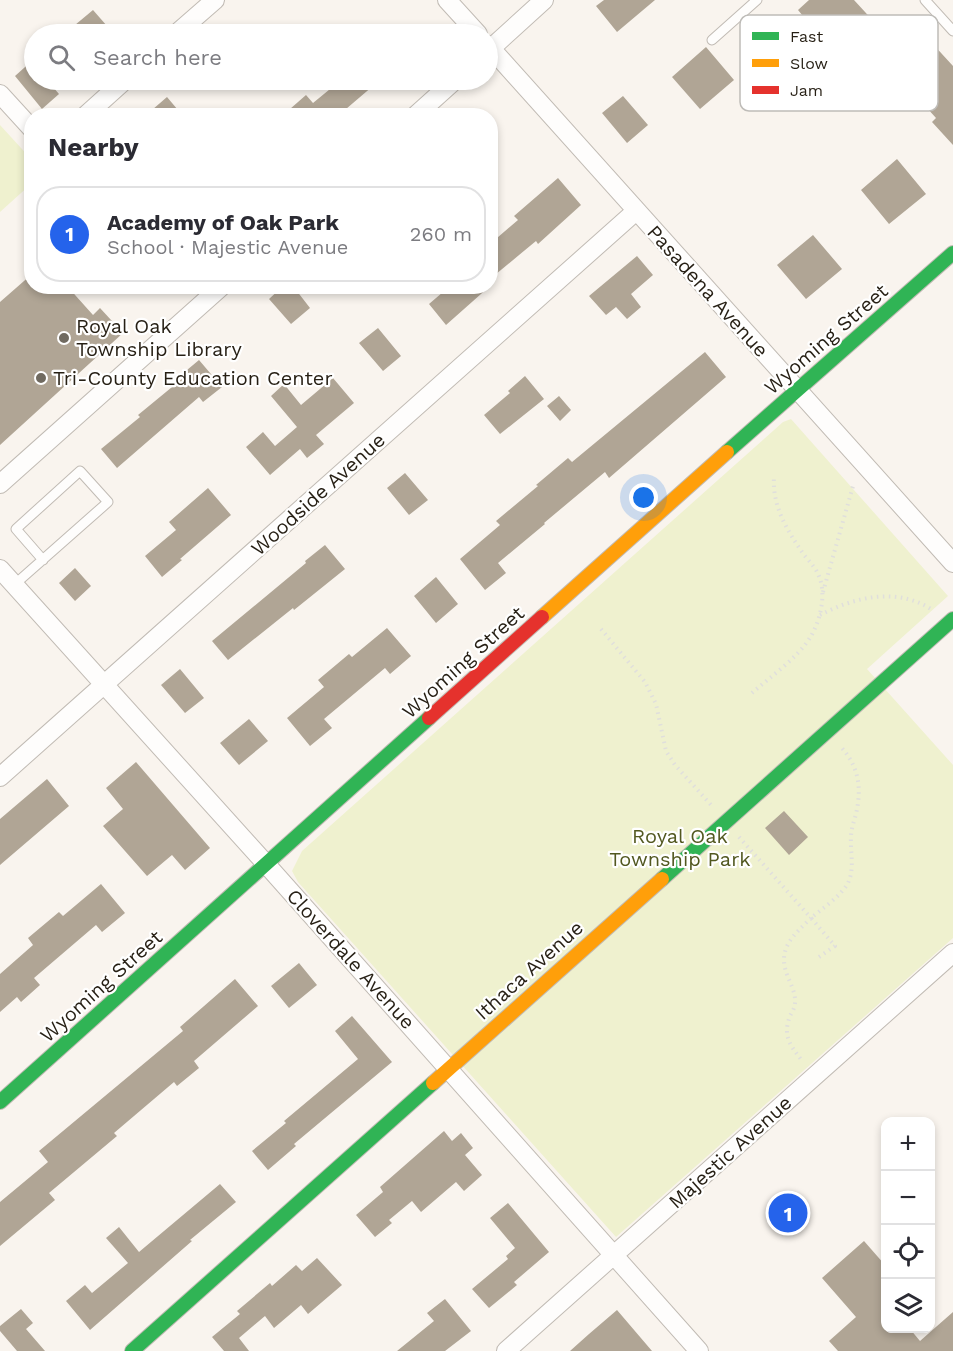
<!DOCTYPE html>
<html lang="en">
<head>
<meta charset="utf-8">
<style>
  :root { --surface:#fff; --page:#f2f2f3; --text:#2b2b33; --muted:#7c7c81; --line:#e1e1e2; --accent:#2563eb }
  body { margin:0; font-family:"Work Sans",sans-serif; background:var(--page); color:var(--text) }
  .controls { position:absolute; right:18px; bottom:18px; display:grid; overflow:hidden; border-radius:12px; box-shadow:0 3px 9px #0003 }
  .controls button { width:54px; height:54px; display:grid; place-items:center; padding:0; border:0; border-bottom:2px solid var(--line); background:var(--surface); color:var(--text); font:30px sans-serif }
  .you { position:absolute; left:644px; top:498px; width:21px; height:21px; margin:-15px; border:4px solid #fff; border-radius:50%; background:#1a73e8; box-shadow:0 0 0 9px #1a73e833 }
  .badge { display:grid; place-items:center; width:39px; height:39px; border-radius:50%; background:var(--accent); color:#fff; font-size:20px; font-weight:700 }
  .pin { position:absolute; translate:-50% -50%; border:3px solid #fff; box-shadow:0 2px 6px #0006 }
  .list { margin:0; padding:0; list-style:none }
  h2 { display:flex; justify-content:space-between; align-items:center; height:78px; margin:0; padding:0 24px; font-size:26px }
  h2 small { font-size:20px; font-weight:400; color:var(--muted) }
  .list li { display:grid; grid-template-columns:39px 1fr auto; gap:18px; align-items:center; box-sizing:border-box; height:96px; margin:0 12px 12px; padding:0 12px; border:2px solid var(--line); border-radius:24px }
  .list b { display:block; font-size:22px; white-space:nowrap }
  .list p { margin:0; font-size:20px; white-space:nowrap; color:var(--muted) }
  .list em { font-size:20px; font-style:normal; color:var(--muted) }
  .icon { flex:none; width:33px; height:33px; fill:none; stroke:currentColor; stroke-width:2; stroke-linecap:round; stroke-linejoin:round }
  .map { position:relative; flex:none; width:953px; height:1351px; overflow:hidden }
  .search { position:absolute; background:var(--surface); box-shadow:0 3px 9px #0003; left:24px; top:24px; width:474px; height:66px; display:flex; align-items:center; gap:15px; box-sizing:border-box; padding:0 21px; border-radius:33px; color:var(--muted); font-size:22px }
  .panel { position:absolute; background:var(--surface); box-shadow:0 3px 9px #0003; left:24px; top:108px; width:474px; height:186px; border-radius:24px }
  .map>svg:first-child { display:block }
  .green { fill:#eff1cf }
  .building { fill:#b0a595 }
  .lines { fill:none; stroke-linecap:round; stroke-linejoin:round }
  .lane-casing { stroke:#c1bbb4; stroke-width:11 }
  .street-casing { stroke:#c1bbb4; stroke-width:20 }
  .fast-casing { stroke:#c1bbb4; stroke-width:16 }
  .slow-casing { stroke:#c1bbb4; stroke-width:16 }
  .jam-casing { stroke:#c1bbb4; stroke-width:16 }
  .path { stroke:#e0dfdc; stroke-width:4; stroke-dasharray:1.5 4.5; stroke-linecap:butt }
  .lane { stroke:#fefdfc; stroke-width:9 }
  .street { stroke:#fefdfc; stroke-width:18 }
  .fast { stroke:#30b455; stroke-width:14 }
  .slow { stroke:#ff9f0a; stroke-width:14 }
  .jam { stroke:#e5322d; stroke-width:14 }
  .poi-dot { fill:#706a60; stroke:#fff; stroke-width:2 }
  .labels { text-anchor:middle; stroke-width:4.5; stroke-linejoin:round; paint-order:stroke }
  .street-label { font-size:20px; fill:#261f14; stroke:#fff }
  .poi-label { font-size:20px; fill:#261f14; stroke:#fff; text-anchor:start }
  .park-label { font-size:20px; fill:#525820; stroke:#fff }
  .key { fill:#fff; stroke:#bebcb8; stroke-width:1.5 }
  .key-label { font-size:16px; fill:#261f14 }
</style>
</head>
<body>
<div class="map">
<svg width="953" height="1351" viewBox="0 0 953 1351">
  <rect width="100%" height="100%" fill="#f9f4ee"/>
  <path class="green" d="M 0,125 L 32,160 L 31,184 L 0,212 Z
    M 791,419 L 948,596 L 867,669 L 953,765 L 953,938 L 616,1237 L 298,882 L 292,871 L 302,851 L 783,422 Z"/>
  <path class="building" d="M 604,0 L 655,0 L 617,32 L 596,6 Z
    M 809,0 L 854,0 L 888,37 L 895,31 L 905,43 L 920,30 L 953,66 L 953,145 L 932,122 L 936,118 L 900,78 L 878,97 L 819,29 L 816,32 L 798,10 Z
    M 93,10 L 114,34 L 83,34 L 75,25 Z
    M 706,47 L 734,80 L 700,109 L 672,77 Z
    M 34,59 L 34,80 L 47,80 L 59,94 L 42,109 L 15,76 Z
    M 341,80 L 380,80 L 346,109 L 352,116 L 282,116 L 306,95 L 313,103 Z
    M 623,96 L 648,125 L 627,143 L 602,113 Z
    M 167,97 L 183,116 L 145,116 Z
    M 897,159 L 926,194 L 889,224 L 861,190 Z
    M 558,178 L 581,205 L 538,244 L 536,241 L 490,279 L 490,244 L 518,220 L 514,216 Z
    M 813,235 L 842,269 L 806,299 L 777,265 Z
    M 637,256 L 653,275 L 631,294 L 641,307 L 627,319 L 616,307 L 606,315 L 589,296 Z
    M 32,274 L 32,286 L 67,286 L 93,315 L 100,308 L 123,333 L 0,445 L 0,302 Z
    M 283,286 L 293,286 L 310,308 L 291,324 L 269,299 Z
    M 450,286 L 490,286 L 446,325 L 429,304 Z
    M 378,328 L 401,356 L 383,371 L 359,343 Z
    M 705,352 L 726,377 L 609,478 L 605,472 L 544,523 L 545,524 L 498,563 L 506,573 L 485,590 L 460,559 L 500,525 L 496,521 L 538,486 L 536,485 L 568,458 L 572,462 Z
    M 199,360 L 222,387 L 203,402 L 199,397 L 117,468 L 101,449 L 140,417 L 138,415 L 183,378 L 181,375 Z
    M 525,376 L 544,399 L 500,434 L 484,415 L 510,393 L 508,391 Z
    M 333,378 L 354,403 L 316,435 L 324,444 L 307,458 L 300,449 L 270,475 L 246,447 L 263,432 L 275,446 L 297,427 L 271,396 L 284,384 L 301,405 Z
    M 559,396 L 571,410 L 560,421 L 547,406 Z
    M 405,473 L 428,500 L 409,515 L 387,488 Z
    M 208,488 L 231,515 L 180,559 L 182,560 L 162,577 L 145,556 L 176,530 L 169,522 Z
    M 325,545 L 345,569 L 294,610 L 293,608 L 228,660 L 212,641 L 306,563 L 305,561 Z
    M 75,568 L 91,586 L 75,601 L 59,583 Z
    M 436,577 L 458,604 L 436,623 L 414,596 Z
    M 387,628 L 411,656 L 390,674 L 385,668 L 324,719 L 332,728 L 310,746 L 287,718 L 324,687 L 318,680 L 349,654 L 352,657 Z
    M 180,669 L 204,698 L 185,713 L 161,685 Z
    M 249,719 L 268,741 L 239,765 L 220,743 Z
    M 136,762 L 210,848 L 185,870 L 172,855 L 147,876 L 103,826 L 123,809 L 106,788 Z
    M 47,779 L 69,806 L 0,865 L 0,819 Z
    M 784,811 L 808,837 L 789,855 L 765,828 Z
    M 101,884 L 125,913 L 102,932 L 96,925 L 34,978 L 40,985 L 21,1002 L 17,997 L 0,1012 L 0,974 L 33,945 L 28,938 L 59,912 L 63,916 Z
    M 299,963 L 317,985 L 289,1008 L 271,986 Z
    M 235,979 L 258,1006 L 194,1061 L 199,1068 L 177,1086 L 174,1082 L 114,1133 L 117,1136 L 49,1193 L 55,1200 L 0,1246 L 0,1202 L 48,1162 L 39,1151 L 183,1031 L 180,1027 Z
    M 352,1016 L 392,1062 L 294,1144 L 296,1146 L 268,1170 L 252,1151 L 286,1123 L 284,1121 L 358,1059 L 335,1031 Z
    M 444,1131 L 452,1141 L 461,1133 L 473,1148 L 465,1155 L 482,1175 L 464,1191 L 456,1182 L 421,1212 L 412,1201 L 389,1220 L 392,1223 L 375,1237 L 356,1215 L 383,1192 L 380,1187 Z
    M 220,1184 L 236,1202 L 190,1240 L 192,1241 L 90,1330 L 66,1301 L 85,1285 L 92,1293 L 128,1263 L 106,1238 L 119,1227 L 139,1252 Z
    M 508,1203 L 549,1252 L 514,1282 L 517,1285 L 489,1308 L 472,1289 L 508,1259 L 506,1256 L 515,1248 L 490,1218 Z
    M 864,1241 L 885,1265 L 885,1329 L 910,1329 L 920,1341 L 953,1312 L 953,1351 L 838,1351 L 829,1341 L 856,1317 L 822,1278 Z
    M 317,1258 L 342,1285 L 308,1314 L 301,1305 L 274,1328 L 265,1316 L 239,1338 L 249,1351 L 224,1351 L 212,1337 L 240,1314 L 237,1311 L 270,1283 L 272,1286 L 296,1265 L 302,1271 Z
    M 445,1299 L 471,1331 L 445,1351 L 397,1351 L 434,1321 L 427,1313 Z
    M 21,1309 L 33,1323 L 26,1329 L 45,1351 L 17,1351 L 0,1331 L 0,1326 Z
    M 617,1310 L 652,1351 L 570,1351 L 589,1334 Z"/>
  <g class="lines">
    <defs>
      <path id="lane" d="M 925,0 L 953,31
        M 712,40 L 757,0
        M 14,585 L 108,502 L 80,471 L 16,529 L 43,560"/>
      <path id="street" d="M 447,0 L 478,34
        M 176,34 L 215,0
        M 488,45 L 953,563
        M 488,51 L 544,0
        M 0,94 L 32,129
        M 85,116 L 125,80
        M 415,116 L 455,80
        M 0,484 L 222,286
        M 0,569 L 266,864 L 699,1351
        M 0,777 L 636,211
        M 506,1351 L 953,953"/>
      <path id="fast" d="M 727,452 L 953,253
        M 662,879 L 953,619
        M 0,1102 L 429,718
        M 132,1351 L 433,1083"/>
      <path id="slow" d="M 542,617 L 727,452
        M 433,1083 L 662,879"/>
      <path id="jam" d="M 429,718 L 542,617"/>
    </defs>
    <use href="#lane" class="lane-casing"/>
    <use href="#street" class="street-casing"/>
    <use href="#fast" class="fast-casing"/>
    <use href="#slow" class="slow-casing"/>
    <use href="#jam" class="jam-casing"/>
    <path class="path" d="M 899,36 L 906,29 L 909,24
      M 823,592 L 853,486
      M 820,615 C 855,597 896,587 931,609
      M 601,629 L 645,682 L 656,704 L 666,751 L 675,765 L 712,806
      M 752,693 C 770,677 799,657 811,636 C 821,619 827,592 818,574 C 815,567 809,561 804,555 C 787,530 772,507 774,476
      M 739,837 L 811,918 C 793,936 776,949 788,977 C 791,985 796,994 795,1003 C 795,1008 792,1012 790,1016 C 782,1037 791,1046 803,1062
      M 819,957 L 835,946 L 811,918 C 823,908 840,897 848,883 C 855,868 850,852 851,837 C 851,829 854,822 856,814 C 862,788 859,766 840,746"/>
    <use href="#lane" class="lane"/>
    <use href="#street" class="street"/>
    <use href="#fast" class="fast"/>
    <use href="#slow" class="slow"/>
    <use href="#jam" class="jam"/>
  </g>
  <g class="poi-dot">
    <circle cx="64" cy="338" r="6"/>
    <circle cx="41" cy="378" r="6"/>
  </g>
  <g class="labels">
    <g class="street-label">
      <text transform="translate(708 291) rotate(48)" y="7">Pasadena Avenue</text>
      <text transform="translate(826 339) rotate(-41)" y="7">Wyoming Street</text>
      <text transform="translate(318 494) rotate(-42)" y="7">Woodside Avenue</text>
      <text transform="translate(463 662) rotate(-42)" y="7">Wyoming Street</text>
      <text transform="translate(351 959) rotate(48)" y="7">Cloverdale Avenue</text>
      <text transform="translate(529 970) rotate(-42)" y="7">Ithaca Avenue</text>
      <text transform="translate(101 986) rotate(-42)" y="7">Wyoming Street</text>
      <text transform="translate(730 1152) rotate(-42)" y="7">Majestic Avenue</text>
    </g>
    <g class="poi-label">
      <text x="76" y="333">Royal Oak<tspan x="76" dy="23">Township Library</tspan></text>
      <text x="53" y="385">Tri-County Education Center</text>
    </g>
    <g class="park-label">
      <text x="680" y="843">Royal Oak<tspan x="680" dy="23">Township Park</tspan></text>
    </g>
  </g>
  <rect x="740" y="15" width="198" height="96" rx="9" class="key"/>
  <rect x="752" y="32" width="27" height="8" fill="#30b455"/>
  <rect x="752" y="59" width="27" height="8" fill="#ff9f0a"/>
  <rect x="752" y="86" width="27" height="8" fill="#e5322d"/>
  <g class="key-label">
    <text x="790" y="42">Fast</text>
    <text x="790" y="69">Slow</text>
    <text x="790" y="96">Jam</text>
  </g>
</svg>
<div class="controls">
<button>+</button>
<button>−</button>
<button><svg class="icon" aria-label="locate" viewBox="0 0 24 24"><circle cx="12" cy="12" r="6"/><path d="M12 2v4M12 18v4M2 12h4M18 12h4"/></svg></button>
<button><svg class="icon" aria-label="layers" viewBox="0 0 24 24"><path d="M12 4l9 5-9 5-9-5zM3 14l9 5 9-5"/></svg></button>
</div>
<div class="you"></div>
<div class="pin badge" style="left:788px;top:1213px">1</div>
<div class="search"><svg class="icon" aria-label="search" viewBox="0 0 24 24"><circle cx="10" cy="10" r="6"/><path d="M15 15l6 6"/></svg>Search here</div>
<section class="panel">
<h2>Nearby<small></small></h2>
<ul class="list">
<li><span class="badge">1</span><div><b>Academy of Oak Park</b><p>School · Majestic Avenue</p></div><em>260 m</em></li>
</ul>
</section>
</div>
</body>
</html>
